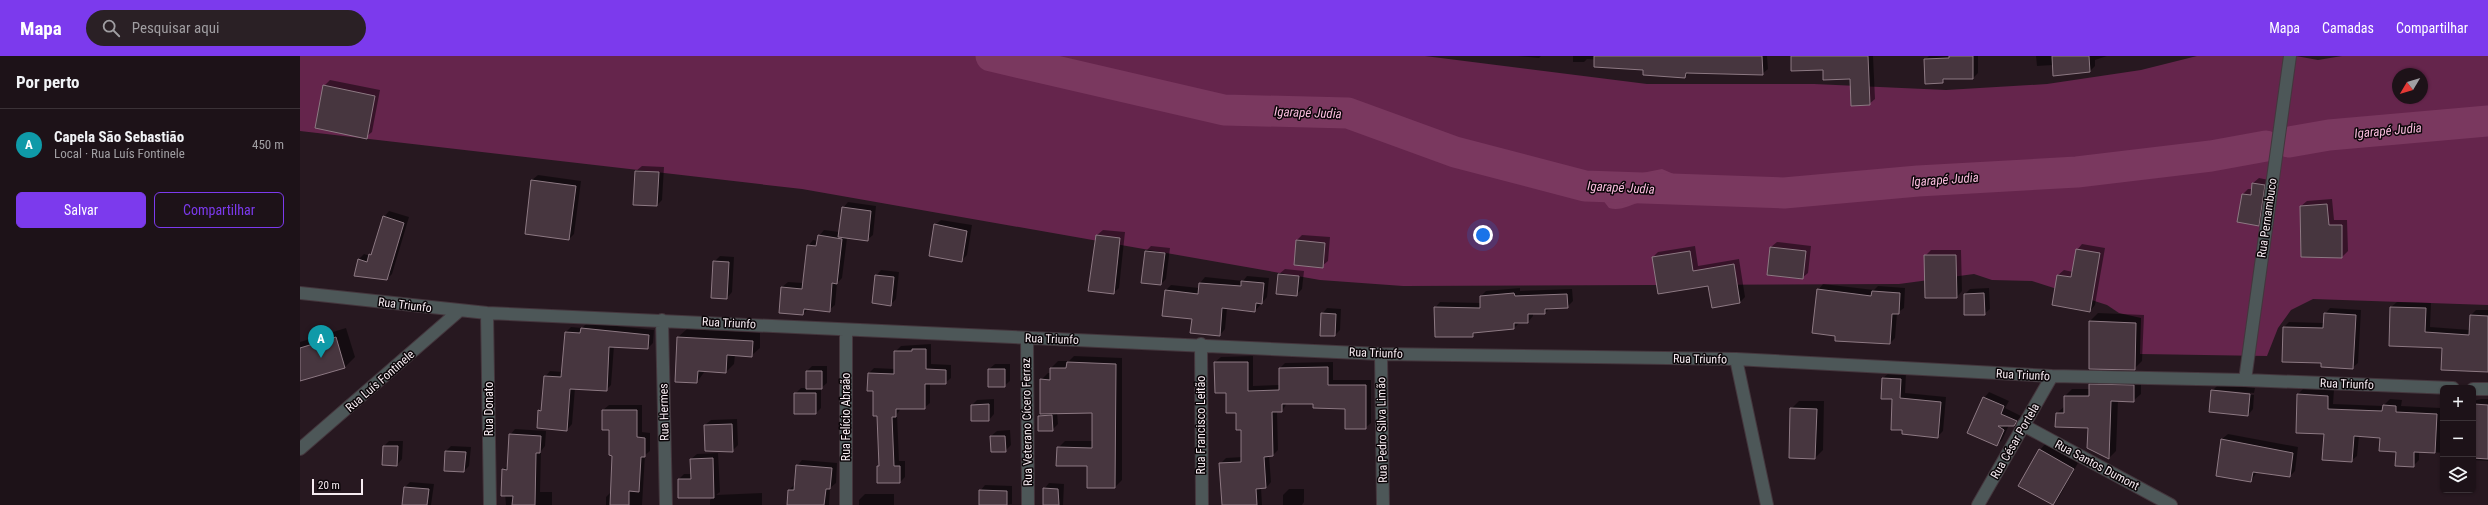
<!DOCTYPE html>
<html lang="pt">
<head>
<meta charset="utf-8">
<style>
  :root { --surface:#1d1218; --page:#2a2025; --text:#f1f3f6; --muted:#a09ea2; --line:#3b3237; --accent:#7c3aed }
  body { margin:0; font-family:"Roboto Condensed",sans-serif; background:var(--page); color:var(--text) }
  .controls { position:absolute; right:12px; bottom:12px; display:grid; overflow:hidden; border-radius:6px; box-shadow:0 1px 3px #0004 }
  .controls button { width:36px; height:36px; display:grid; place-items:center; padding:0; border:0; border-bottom:1px solid var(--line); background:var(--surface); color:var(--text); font:20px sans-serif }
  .compass { position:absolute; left:2092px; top:12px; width:36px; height:36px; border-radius:50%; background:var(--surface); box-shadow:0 1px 3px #0004; rotate:232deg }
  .scale { position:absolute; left:12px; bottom:10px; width:51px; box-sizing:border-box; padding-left:4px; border:2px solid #f6ebf1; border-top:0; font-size:11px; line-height:14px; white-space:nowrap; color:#f6ebf1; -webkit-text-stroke:3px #0c0609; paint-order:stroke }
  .you { position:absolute; left:1183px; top:179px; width:14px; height:14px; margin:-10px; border:3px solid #fff; border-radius:50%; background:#1a73e8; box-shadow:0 0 0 6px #1a73e833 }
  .badge { display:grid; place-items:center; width:26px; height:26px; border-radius:50%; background:var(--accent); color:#fff; font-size:13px; font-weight:700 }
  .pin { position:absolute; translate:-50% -33px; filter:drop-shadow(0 1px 2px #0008) }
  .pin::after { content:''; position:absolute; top:21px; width:14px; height:12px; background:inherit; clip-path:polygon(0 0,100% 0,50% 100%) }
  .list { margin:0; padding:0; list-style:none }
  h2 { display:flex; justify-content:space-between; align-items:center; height:52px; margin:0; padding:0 16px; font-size:17px }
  h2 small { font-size:13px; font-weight:400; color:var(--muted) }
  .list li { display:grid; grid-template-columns:26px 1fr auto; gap:12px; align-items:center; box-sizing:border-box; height:72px; padding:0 16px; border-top:1px solid var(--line) }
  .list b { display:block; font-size:15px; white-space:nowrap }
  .list p { margin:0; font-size:13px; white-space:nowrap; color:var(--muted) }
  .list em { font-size:13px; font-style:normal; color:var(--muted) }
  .actions { display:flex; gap:8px; padding:12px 16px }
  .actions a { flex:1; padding:9px 0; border:1px solid var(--accent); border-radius:6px; text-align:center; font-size:14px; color:var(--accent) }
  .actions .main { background:var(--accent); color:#fff }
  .icon { flex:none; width:22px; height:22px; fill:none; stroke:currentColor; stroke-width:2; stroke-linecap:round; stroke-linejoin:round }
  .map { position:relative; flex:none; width:2188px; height:449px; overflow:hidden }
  header { display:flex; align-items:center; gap:24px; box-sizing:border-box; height:56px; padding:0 20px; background:var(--accent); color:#fff }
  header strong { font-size:19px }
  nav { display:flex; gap:22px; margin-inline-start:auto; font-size:14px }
  .search { width:280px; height:36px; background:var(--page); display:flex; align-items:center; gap:10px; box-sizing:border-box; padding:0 14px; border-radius:22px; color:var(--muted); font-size:15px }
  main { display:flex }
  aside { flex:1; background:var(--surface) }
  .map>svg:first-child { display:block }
  .forest { fill:#65254c; fill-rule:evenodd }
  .water { fill:#7a385f }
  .shadow { fill:#0007 }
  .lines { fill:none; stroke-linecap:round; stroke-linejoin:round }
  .river { stroke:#7a385f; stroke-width:31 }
  .building { fill:#47363f; stroke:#8d7983 }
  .minor-casing { stroke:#44363d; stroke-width:14 }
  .minor { stroke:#4d5758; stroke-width:12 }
  .labels { text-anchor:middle; stroke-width:3; stroke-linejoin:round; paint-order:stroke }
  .street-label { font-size:12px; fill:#f6ebf1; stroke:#0c0609 }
  .water-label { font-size:13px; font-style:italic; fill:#fabdde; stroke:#0c0609 }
</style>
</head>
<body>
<header>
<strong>Mapa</strong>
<div class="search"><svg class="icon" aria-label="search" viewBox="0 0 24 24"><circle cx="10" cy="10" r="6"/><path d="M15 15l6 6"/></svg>Pesquisar aqui</div>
<nav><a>Mapa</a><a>Camadas</a><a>Compartilhar</a></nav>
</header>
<main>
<aside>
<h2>Por perto<small></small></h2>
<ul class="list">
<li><span class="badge" style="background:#0f9aa8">A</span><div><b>Capela São Sebastião</b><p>Local · Rua Luís Fontinele</p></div><em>450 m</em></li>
</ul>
<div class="actions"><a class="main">Salvar</a><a>Compartilhar</a></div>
</aside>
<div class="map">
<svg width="2188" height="449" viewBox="0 0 2188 449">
  <rect width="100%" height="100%" fill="#271820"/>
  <path class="forest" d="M 0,0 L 1125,0 L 1347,28 L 1514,28 L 1646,34 L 1747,28 L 1841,14 L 1897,0 L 1996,0 L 2018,4 L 2042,0 L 2188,0 L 2188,249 L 2013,243 L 1991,254 L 1978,272 L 1967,300 L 1840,298 L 1841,262 L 1819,257 L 1807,249 L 1732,225 L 1692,224 L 1674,218 L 1599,228 L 1103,230 L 1020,224 L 502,133 L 0,75 ZM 2098,18 L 2122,18 L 2122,42 L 2098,42 Z"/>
  <path class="water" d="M 1362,113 L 1392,126 L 1409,126 L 1415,132 L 1415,138 C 1403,146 1395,133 1380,134 C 1369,135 1361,144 1351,146 C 1349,147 1345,146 1342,146 C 1330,148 1321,156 1309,152 L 1299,139 L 1300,121 L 1306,118 L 1327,120 Z"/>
  <path class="shadow" d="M 1218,0 L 1241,0 L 1239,2 Z
    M 1273,0 L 1467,0 L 1468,13 L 1462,18 L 1390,16 L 1385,21 L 1344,13 L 1316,5 L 1287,3 L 1284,6 L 1273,6 Z
    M 1492,0 L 1573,0 L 1575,43 L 1569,48 L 1551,22 Z
    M 1629,0 L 1678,0 L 1678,17 L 1673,22 L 1647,22 L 1642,26 L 1625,4 Z
    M 1736,0 L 1807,0 L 1795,4 L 1795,10 L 1790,15 L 1753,9 L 1737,10 Z
    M 30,24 L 80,34 L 72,76 L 66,81 L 24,30 Z
    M 342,110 L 364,111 L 362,144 L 357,149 L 336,115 Z
    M 238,119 L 281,125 L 274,178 L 269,183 L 232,124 Z
    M 1959,122 L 1969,124 L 1964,163 L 1959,169 L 1938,165 L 1943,138 L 1948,133 L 1952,133 L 1953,127 Z
    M 2032,143 L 2034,164 L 2047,164 L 2048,195 L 2042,201 L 2002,200 L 2001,150 L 2007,145 Z
    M 548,146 L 576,150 L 573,179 L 567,184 L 547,182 L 542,222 L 537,227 L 535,249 L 529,254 L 508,253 L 503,258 L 482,231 L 488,226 L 503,227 L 508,190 L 513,184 L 518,185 L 519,180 L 524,174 L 539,176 L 543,152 Z
    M 89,155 L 109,161 L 92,218 L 87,223 L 58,204 L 64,198 L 70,200 L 73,196 L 84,161 Z
    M 641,164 L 672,169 L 667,199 L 661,205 L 635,169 Z
    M 803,174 L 825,176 L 819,232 L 813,237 L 797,179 Z
    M 1002,179 L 1030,181 L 1028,205 L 1022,210 L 997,184 Z
    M 1477,186 L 1511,190 L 1508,217 L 1502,222 L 1471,191 Z
    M 1782,188 L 1805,192 L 1795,249 L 1790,255 L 1758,219 L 1764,214 L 1773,216 L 1777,194 Z
    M 851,190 L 870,192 L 866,223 L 861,228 L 842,226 L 846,195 Z
    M 1395,190 L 1398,210 L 1439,203 L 1445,241 L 1440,246 L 1413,251 L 1409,229 L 1353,201 L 1358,196 Z
    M 1631,194 L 1661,194 L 1662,235 L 1657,241 L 1625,200 Z
    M 420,200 L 434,201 L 432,236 L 427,242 L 414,206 Z
    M 985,213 L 1004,215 L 1002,233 L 996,239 L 979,218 Z
    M 581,214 L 599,216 L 596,243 L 590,249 L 576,220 Z
    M 947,220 L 969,222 L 967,241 L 955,255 L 927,252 L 925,273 L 920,279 L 893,262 L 865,235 L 871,229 L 899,232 L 900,227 L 905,221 L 943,225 Z
    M 1523,228 L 1574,234 L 1578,230 L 1605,232 L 1604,252 L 1597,257 L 1595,282 L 1590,287 L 1518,234 Z
    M 1220,232 L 1220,235 L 1272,233 L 1273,245 L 1267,251 L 1250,252 L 1245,257 L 1233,257 L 1233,260 L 1228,266 L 1220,266 L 1214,272 L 1176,276 L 1172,280 L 1135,252 L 1140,246 L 1181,247 L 1181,240 L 1186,235 Z
    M 1689,232 L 1690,253 L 1684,258 L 1665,238 L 1670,233 Z
    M 2097,246 L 2131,247 L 2130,271 L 2170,274 L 2171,259 L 2176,254 L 2188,254 L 2188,315 L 2143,292 L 2091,251 Z
    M 1027,252 L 1041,253 L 1040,274 L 1035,279 L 1022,258 Z
    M 2030,252 L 2061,254 L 2058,307 L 2052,312 L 2022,306 L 1984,271 L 1989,266 L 2024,267 L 2025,258 Z
    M 1798,257 L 1844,259 L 1842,305 L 1834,313 L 1790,265 Z
    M 287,267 L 354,274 L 353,287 L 348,292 L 314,290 L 311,329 L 306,334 L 275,332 L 272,368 L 267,374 L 239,355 L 243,351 L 245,321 L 250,315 L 263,316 L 266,276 L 271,271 L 282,272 Z
    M 46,272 L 55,301 L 45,311 L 0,324 L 0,286 Z
    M 387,273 L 460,277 L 460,292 L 451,300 L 435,299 L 434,308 L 426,316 L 405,315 L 397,326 L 378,281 Z
    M 631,288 L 631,308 L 651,309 L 651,322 L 645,327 L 630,327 L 630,347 L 624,352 L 601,352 L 597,358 L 599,405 L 605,405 L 605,421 L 600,426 L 578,411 L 580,409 L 578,359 L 574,334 L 569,317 L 574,312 L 595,313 L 595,296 L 601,290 Z
    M 774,300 L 822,302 L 822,424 L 815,431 L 788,409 L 758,392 L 765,385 L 793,385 L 793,356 L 757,356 L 758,368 L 752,374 L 739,360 L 741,358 L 741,324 L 748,317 L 751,317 L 751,312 L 758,305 L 769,305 Z
    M 953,300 L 953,330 L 980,329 L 980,312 L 985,307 L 1033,306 L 1033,324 L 1071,324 L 1071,367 L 1065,372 L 1046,352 L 1014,347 L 987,347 L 982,355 L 977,355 L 978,394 L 973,399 L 969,400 L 971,426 L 966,432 L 961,432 L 962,449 L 923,449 L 920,408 L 926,402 L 942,401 L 942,373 L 937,356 L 915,306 L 921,301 Z
    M 695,308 L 710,308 L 710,325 L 704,330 L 689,313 Z
    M 512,310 L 527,310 L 527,327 L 521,332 L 521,352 L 516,357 L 495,338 L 501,332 L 507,332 L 507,315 Z
    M 1589,317 L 1606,318 L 1605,337 L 1646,341 L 1643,375 L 1637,381 L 1593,342 L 1583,322 Z
    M 1797,321 L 1841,322 L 1841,338 L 1833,345 L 1818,344 L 1816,395 L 1809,402 L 1788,391 L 1789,371 L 1757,357 L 1765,350 L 1765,340 L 1772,333 L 1790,333 L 1790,329 Z
    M 1918,329 L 1955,332 L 1954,337 L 1916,334 L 1916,336 L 1954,339 L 1953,353 L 1948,359 L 1912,335 Z
    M 2004,332 L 2034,334 L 2033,348 L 2083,350 L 2090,343 L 2102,344 L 2101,350 L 2140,352 L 2143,346 L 2143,397 L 2119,395 L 2119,404 L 2113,410 L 2081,381 L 2059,380 L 2057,400 L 2051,405 L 2025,377 L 1998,338 Z
    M 1689,336 L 1709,345 L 1705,352 L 1721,360 L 1714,369 L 1709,369 L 1702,384 L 1697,389 L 1684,342 Z
    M 694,343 L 694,358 L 689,364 L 672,364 L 672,349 L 677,344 Z
    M 2181,343 L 2188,343 L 2188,405 L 2173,404 L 2173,345 Z
    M 1499,345 L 1524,345 L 1523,394 L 1515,402 L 1490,402 L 1491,353 Z
    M 309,349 L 342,349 L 342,376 L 350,377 L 350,395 L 345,399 L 342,449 L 306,449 L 306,441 L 311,436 L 313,399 L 311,373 L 303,354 Z
    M 437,363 L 438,389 L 432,395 L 405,369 L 411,364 Z
    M 215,373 L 246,375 L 245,390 L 241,395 L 240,436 L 252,436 L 252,449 L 206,449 L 203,414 L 208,409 L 210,379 Z
    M 710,374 L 711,389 L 705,395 L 691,380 L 697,375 Z
    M 1928,378 L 1998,391 L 1995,415 L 1990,420 L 1957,416 L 1951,425 L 1922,383 Z
    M 89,385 L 103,385 L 102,403 L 97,409 L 84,390 Z
    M 1745,388 L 1778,407 L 1758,443 L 1753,448 L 1740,394 Z
    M 151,390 L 171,391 L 169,410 L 164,415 L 146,395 Z
    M 418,397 L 420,436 L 416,439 L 462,437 L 462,449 L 410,449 L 410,444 L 413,441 L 379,423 L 384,418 L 392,418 L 391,403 L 397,398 Z
    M 502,404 L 537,407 L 536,427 L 530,432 L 529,449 L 488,449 L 489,434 L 494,429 L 497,410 Z
    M 110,426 L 134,428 L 131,449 L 103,449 L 105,431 Z
    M 749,427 L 764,428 L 763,449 L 744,449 L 744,433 Z
    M 685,429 L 712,430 L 712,448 L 680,449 L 680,435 Z
    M 989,433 L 1004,433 L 1004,446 L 1002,449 L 983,449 L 983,439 Z
    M 565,438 L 594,438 L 594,449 L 559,449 L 559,444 Z"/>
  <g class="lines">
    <path class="river" d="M 691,0 L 924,54 L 1048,57 L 1155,96 L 1285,130 L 1484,137 L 1618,125 L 1777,116 L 1911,100 L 1966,90
      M 1989,86 L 2029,79 L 2188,65"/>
  </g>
  <path class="building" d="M 1294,0 L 1462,0 L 1463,19 L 1386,17 L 1385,22 L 1343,19 L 1343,14 L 1294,11 Z
    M 1491,0 L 1568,0 L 1570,49 L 1551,50 L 1550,23 L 1523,24 L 1523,14 L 1491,15 Z
    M 1649,0 L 1673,0 L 1673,23 L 1643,23 L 1643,27 L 1625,28 L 1624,3 L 1649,2 Z
    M 1752,0 L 1789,0 L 1790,16 L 1753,20 Z
    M 23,29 L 75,40 L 67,83 L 15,72 Z
    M 335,115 L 359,116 L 357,150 L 333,149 Z
    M 231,124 L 276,130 L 269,184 L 225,178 Z
    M 1952,127 L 1965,129 L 1959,170 L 1937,166 L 1942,138 L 1951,139 Z
    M 2027,148 L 2029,169 L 2042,169 L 2042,202 L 2001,201 L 2000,150 Z
    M 542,151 L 571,155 L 568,185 L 538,181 Z
    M 83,160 L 104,167 L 87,224 L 54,220 L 58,203 L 67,206 L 69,198 L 71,199 Z
    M 634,168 L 667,175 L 662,206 L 629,200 Z
    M 518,179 L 542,183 L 537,228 L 532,227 L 530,256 L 504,253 L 503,259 L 479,257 L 481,231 L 502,233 L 507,189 L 516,190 Z
    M 796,179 L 820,182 L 814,238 L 788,235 Z
    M 996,184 L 1025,187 L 1023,212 L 994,209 Z
    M 1470,191 L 1506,195 L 1503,223 L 1467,219 Z
    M 1776,193 L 1800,197 L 1790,256 L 1752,249 L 1757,219 L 1771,221 Z
    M 845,195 L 865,197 L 861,229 L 841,227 Z
    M 1390,195 L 1393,215 L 1434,208 L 1440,247 L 1412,252 L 1408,230 L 1358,238 L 1352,201 Z
    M 1624,199 L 1656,199 L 1657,242 L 1625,242 Z
    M 413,205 L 429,206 L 427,243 L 411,242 Z
    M 978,218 L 999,220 L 997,240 L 976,238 Z
    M 575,219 L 594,221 L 591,250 L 572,247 Z
    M 941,225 L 964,227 L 962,248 L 956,247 L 955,256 L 922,252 L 920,280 L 890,277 L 892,263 L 862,260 L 865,234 L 898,238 L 899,227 L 941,230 Z
    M 1517,233 L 1571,240 L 1572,235 L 1600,237 L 1599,258 L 1592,258 L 1590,288 L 1535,285 L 1535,280 L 1512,277 Z
    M 1214,237 L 1215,240 L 1267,238 L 1268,252 L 1245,253 L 1245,258 L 1228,258 L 1228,267 L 1214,267 L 1214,273 L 1173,277 L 1173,281 L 1135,281 L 1134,251 L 1180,252 L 1180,240 Z
    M 1684,237 L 1685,259 L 1664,259 L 1664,238 Z
    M 2090,251 L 2126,252 L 2125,276 L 2169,279 L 2170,259 L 2188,260 L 2188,316 L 2141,314 L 2142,292 L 2089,290 Z
    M 1021,257 L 1036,258 L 1035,280 L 1020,280 Z
    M 2024,257 L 2056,259 L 2053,313 L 2021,311 L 2021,307 L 1982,306 L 1983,271 L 2023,272 Z
    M 1789,265 L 1836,267 L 1835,314 L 1789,313 Z
    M 281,272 L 349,279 L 348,293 L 309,291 L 307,335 L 270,333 L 267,375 L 237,372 L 238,354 L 241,355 L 244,320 L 261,321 L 265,276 L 280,277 Z
    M 36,281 L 45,312 L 0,325 L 0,292 Z
    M 377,281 L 453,285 L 452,301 L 427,299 L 426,317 L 398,315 L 397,327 L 375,326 Z
    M 612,293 L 626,293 L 626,313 L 646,314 L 646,328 L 625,328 L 625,353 L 596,353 L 596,361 L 592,361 L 594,410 L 600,410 L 600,427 L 577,427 L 577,410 L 579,410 L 577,360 L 573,360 L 573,335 L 567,335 L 568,317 L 594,318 L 594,295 L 612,295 Z
    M 767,306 L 816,308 L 815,432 L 787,432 L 787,410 L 756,410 L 757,391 L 792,392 L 792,357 L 740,358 L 740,323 L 750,324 L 750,312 L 766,312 Z
    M 914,306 L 948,306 L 948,335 L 979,334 L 979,312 L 1028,311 L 1028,329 L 1066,329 L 1066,373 L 1045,373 L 1045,353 L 1013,352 L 1013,348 L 982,348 L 982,356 L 972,356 L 973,400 L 964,401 L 966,432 L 956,433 L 957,449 L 922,449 L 919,407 L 941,406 L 941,374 L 936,374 L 936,357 L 926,357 L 926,337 L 915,337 Z
    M 688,313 L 705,313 L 705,331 L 688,331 Z
    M 506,315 L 522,315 L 522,333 L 506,333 Z
    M 1582,322 L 1601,323 L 1600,342 L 1641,346 L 1638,382 L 1602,378 L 1602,374 L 1591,374 L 1592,343 L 1581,343 Z
    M 1789,328 L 1834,329 L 1834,346 L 1811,345 L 1809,403 L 1787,392 L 1788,372 L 1755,371 L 1756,357 L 1764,357 L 1764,340 L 1789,340 Z
    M 1911,334 L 1950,338 L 1948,360 L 1909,356 Z
    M 494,337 L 516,337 L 516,358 L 494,358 Z
    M 1997,338 L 2028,340 L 2028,353 L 2082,355 L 2083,349 L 2096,350 L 2096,356 L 2137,358 L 2135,397 L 2114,396 L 2114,411 L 2095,410 L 2096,396 L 2079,395 L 2080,382 L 2054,380 L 2052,406 L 2022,404 L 2024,378 L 1996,377 Z
    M 1683,341 L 1704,350 L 1701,358 L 1717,365 L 1714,370 L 1698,370 L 1704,374 L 1697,390 L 1667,377 Z
    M 689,348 L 689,365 L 671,365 L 671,349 Z
    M 2174,348 L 2188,349 L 2188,403 L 2173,402 Z
    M 1490,352 L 1517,353 L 1515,403 L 1489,402 Z
    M 302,354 L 337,354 L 337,381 L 345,382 L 345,401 L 341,401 L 339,436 L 329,435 L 329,449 L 310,449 L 312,400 L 309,399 L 309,374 L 302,374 Z
    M 752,359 L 753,375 L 738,375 L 738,360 Z
    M 432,368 L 433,396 L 405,395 L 404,369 Z
    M 209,378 L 241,380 L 240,397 L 236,397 L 235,449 L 212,449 L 213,440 L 201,440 L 202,413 L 207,414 Z
    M 690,380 L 705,380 L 706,396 L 691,396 Z
    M 1921,383 L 1993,397 L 1990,421 L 1953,416 L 1951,426 L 1916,420 Z
    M 83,390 L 98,390 L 97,410 L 82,409 Z
    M 1739,393 L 1774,413 L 1753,449 L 1718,430 Z
    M 145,395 L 166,396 L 164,416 L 144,415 Z
    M 413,402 L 414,442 L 378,442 L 378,423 L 391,423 L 390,403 Z
    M 496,409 L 532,412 L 530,433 L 526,433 L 524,449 L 487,449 L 488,434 L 494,434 Z
    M 104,431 L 129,433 L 127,449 L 102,449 Z
    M 743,432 L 758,433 L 759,449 L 743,449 Z
    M 679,434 L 707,435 L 707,449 L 679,449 Z"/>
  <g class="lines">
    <defs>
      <path id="minor" d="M 0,237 L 187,257 L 1081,298 L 1436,303 L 1752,320 L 1945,324 L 2153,332
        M 187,257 L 190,449
        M 362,264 L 366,449
        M 546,274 L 546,449
        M 727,282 L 728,449
        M 901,288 L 902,449
        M 1081,298 L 1083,449
        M 1436,303 L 1467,449
        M 1945,324 L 1990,0
        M 2173,333 L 2188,333
        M 1723,369 L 1871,449
        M 0,393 L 159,255
        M 1678,449 L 1752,320"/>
    </defs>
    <use href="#minor" class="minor-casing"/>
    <use href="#minor" class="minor"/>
  </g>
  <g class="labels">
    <g class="street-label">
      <text transform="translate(1967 162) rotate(-82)" y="4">Rua Pernambuco</text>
      <text transform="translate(105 249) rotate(7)" y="4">Rua Triunfo</text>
      <text transform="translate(429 267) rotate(3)" y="4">Rua Triunfo</text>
      <text transform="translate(752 283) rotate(2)" y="4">Rua Triunfo</text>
      <text transform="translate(1076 297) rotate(2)" y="4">Rua Triunfo</text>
      <text transform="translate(1400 303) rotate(1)" y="4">Rua Triunfo</text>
      <text transform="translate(1723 319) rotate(3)" y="4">Rua Triunfo</text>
      <text transform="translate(80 325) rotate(-41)" y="4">Rua Luís Fontinele</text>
      <text transform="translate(2047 328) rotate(2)" y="4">Rua Triunfo</text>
      <text transform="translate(189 353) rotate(-90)" y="4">Rua Donato</text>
      <text transform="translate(364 356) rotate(-91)" y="4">Rua Hermes</text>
      <text transform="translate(546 361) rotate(-90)" y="4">Rua Felício Abraão</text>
      <text transform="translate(727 366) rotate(-91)" y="4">Rua Veterano Cícero Ferraz</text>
      <text transform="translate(901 369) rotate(-90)" y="4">Rua Francisco Leitão</text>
      <text transform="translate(1082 374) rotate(-91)" y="4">Rua Pedro Silva Limão</text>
      <text transform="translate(1715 385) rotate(-60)" y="4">Rua César Portela</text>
      <text transform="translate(1797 409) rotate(28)" y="4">Rua Santos Dumont</text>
    </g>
    <g class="water-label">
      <text transform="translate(1008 56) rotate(2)" y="5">Igarapé Judia</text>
      <text transform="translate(2088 74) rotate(-5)" y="5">Igarapé Judia</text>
      <text transform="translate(1645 123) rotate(-4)" y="5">Igarapé Judia</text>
      <text transform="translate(1321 131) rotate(3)" y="5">Igarapé Judia</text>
    </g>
  </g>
</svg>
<div class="controls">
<button>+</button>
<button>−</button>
<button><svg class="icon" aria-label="layers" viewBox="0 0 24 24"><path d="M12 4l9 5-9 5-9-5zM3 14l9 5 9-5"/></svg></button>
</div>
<svg class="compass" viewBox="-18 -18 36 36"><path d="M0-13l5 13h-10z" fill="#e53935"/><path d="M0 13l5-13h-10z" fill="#a09ea2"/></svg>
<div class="scale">20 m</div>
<div class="you"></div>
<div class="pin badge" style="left:21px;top:302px;background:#0f9aa8">A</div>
</div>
</main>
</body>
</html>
